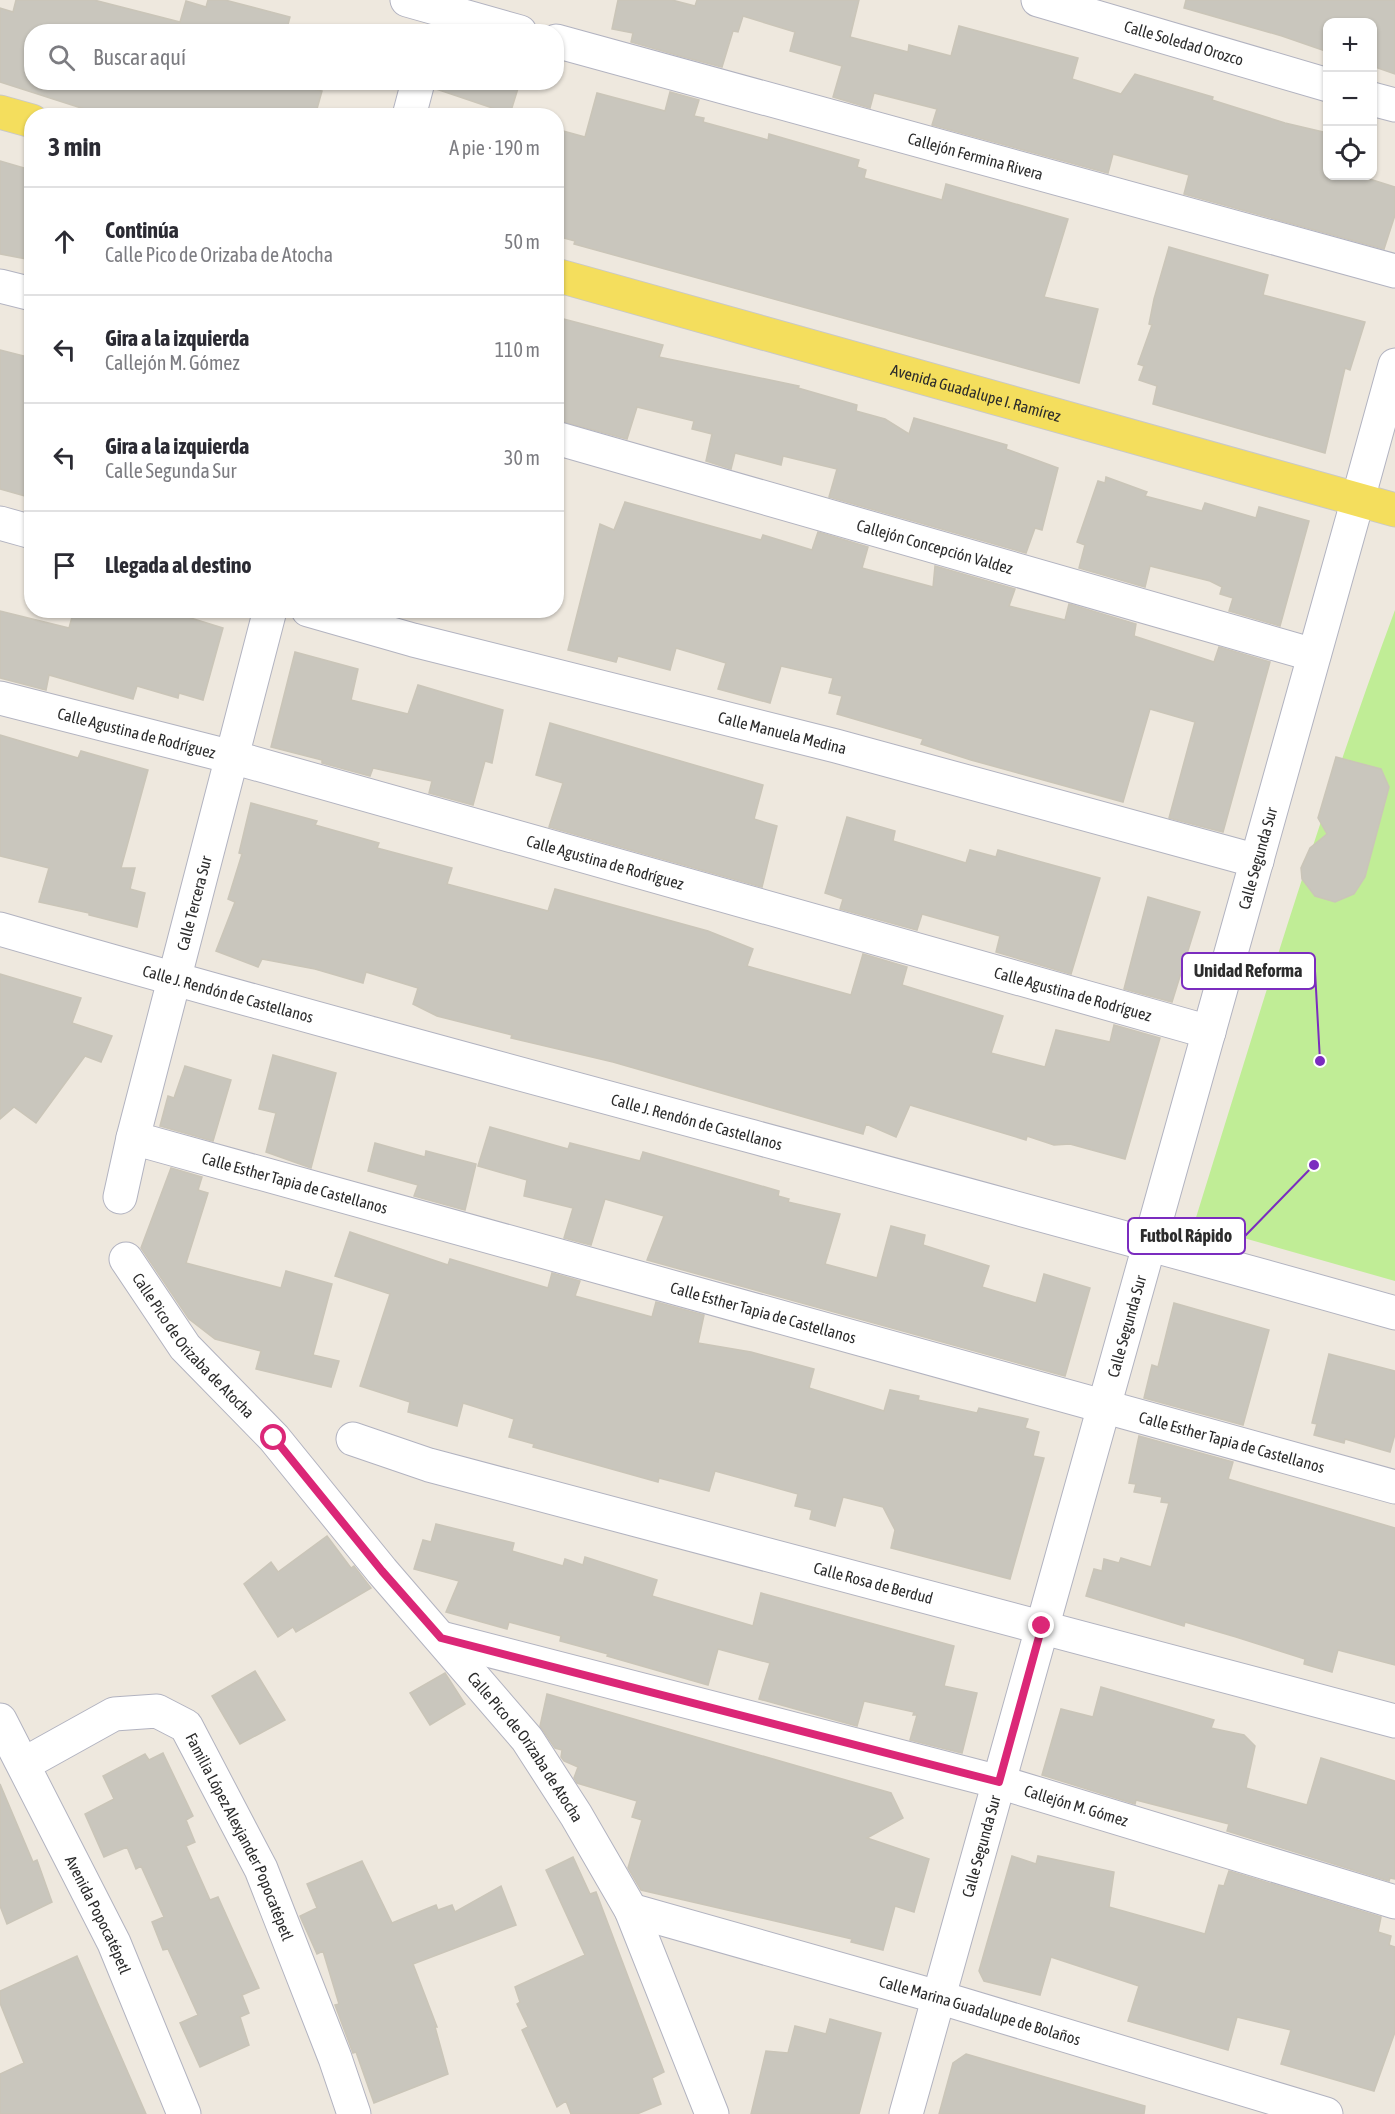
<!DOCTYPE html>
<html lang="es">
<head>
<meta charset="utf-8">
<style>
  :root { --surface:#fff; --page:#f2f2f3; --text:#2b2b33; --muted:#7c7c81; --line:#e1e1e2 }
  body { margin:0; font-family:"Asap Condensed",sans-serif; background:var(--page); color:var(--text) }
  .controls { position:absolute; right:18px; top:18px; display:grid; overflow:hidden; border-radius:12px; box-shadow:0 2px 4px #0004 }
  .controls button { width:54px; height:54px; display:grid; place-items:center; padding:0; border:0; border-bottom:2px solid var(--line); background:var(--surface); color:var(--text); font:30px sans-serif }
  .stop { position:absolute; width:18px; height:18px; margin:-14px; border:4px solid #db2777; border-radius:50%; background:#fff }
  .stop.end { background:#db2777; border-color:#fff; box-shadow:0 2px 6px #0008 }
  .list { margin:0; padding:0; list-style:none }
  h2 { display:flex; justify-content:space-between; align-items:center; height:78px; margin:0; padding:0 24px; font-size:26px }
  h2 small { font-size:20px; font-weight:400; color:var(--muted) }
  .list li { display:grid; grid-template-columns:39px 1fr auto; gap:18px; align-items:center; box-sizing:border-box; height:108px; padding:0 24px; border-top:2px solid var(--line) }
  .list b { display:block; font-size:22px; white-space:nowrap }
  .list p { margin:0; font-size:20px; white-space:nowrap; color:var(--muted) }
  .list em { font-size:20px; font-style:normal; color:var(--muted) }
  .icon { flex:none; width:33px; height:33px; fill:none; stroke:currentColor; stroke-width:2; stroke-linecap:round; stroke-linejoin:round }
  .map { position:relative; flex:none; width:1395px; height:2114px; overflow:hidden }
  .search { position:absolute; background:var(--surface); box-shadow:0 2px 4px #0004; left:24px; top:24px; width:540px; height:66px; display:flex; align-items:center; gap:15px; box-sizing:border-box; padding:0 21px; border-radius:24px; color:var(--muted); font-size:22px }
  .panel { position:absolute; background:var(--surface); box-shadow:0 2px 4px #0004; left:24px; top:108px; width:540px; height:510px; border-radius:24px }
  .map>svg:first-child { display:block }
  .pitch { fill:#c0ed96 }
  .building { fill:#c9c6bd; stroke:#cac5b8; stroke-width:1.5 }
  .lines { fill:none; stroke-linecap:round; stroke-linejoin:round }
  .minor-casing { stroke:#b2b3c0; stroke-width:35 }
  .tertiary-casing { stroke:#b2b3c0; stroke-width:35 }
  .primary-casing { stroke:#c8c8c8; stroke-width:35 }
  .minor { stroke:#fff; stroke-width:33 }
  .tertiary { stroke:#fff; stroke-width:33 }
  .primary { stroke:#f4de5d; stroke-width:33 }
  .route { stroke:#db2777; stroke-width:8 }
  .labels { text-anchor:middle; stroke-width:6; stroke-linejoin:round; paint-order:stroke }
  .street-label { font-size:16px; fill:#2c2c2c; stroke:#fff }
  .leader { fill:none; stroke:#7b2cbf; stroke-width:2 }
  .callout-dot { fill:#7b2cbf; stroke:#fff; stroke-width:2 }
  .callout { fill:#fff; stroke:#7b2cbf; stroke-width:2 }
  .callout-label { font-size:18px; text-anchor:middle; font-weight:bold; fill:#2c2c2c }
</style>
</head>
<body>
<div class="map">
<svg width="1395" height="2114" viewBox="0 0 1395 2114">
  <rect width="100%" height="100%" fill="#eee8de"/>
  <path class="pitch" d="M 1395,610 L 1395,1281 L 1194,1224 C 1258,1018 1320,812 1395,610 Z"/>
  <path class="building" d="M 16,0 L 94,0 L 180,22 L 186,1 L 206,7 L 208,0 L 225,0 L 290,17 L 286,32 L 32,32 L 32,82 L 286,82 L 322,91 L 315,116 L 106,116 L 0,82 L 0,8 L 13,12 Z
    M 618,0 L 672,0 L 695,6 L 697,0 L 859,0 L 850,37 L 908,52 L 909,45 L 951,56 L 959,26 L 1078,58 L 1072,79 L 1121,94 L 1135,74 L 1213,97 L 1212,100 L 1285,123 L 1328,133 L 1328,176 L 1360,176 L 1395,187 L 1395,215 L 1384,249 L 1184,194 L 1189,175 L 1113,154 L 1108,173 L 932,125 L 937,109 L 874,93 L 870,108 L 833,97 L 842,66 L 790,51 L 795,32 L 743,16 L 738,32 L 733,31 L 722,67 L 680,56 L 631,42 L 633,33 L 612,29 Z
    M 1186,0 L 1395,0 L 1395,74 L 1372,66 L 1372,22 L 1328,22 L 1328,52 L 1282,36 L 1184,8 Z
    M 436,82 L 520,82 L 510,114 L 436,89 Z
    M 670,92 L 699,100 L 694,116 L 704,118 L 703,122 L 768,140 L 769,134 L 859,160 L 857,167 L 866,170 L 864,178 L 942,200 L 946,184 L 1068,219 L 1044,297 L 1098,309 L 1079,383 L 574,244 L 575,241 L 556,236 L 556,129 L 585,137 L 597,93 L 665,111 Z
    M 0,161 L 31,170 L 28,180 L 32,182 L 32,260 L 0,254 Z
    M 1169,247 L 1268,275 L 1263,295 L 1365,322 L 1350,370 L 1345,368 L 1325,453 L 1153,404 L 1157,386 L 1139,380 L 1144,366 L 1138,364 L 1152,325 L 1149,324 L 1154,299 Z
    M 556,317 L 663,345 L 659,357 L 799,386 L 798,388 L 857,405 L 856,411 L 885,419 L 909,434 L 914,418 L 1007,445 L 1006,449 L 1058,468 L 1042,530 L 1035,528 L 1026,553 L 829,497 L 837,469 L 783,456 L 781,465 L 735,453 L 731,469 L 706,461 L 712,434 L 692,429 L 694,421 L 637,407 L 627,439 L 556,420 Z
    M 0,350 L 32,358 L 32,498 L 0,489 Z
    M 1106,477 L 1147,492 L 1145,496 L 1202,511 L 1205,503 L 1256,518 L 1259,507 L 1309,521 L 1280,626 L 1229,611 L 1233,598 L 1220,594 L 1222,587 L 1210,581 L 1150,566 L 1145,587 L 1079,568 L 1085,545 L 1077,542 L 1098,481 L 1105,483 Z
    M 625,502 L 761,540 L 763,535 L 812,550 L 818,532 L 868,547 L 862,568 L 933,587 L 935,566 L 1015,589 L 1009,606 L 1065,620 L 1069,604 L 1136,624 L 1134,636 L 1214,662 L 1219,647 L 1270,662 L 1223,832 L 1169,818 L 1195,722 L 1150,709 L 1123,802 L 971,760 L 921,744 L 923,739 L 837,714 L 842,696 L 829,693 L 833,678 L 781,666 L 770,703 L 718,689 L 726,663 L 676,648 L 670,670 L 618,656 L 616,662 L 568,650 L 600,524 L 614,530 Z
    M 74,610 L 165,610 L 223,628 L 203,700 L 179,693 L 178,698 L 137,686 L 133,699 L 49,675 L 46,690 L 0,678 L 0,611 L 69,628 Z
    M 295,652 L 358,669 L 351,700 L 408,714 L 418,685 L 503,710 L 492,763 L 485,761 L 473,805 L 429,793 L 432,781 L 373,768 L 370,776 L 322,763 L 322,760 L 271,747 Z
    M 550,723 L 763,785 L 754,819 L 777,826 L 762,887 L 549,827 L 563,783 L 536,775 Z
    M 0,735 L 78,758 L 81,751 L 148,770 L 121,868 L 135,868 L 130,889 L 145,893 L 137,927 L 89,915 L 89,913 L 39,902 L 49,868 L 0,856 Z
    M 1336,757 L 1381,769 L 1389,787 L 1365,877 L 1354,894 L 1335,902 L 1315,896 L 1302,879 L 1301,868 L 1310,848 L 1327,834 L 1318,818 Z
    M 251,803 L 317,821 L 315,825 L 379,843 L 377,848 L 452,868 L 447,884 L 548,911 L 555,889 L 708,931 L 753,949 L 747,966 L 851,995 L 863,954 L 907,967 L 902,985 L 1003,1016 L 991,1053 L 1045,1067 L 1056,1030 L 1110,1042 L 1114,1025 L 1160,1038 L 1125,1159 L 1070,1144 L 1054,1145 L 1027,1136 L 1026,1140 L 910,1105 L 896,1137 L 866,1124 L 863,1134 L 613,1062 L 511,1038 L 512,1035 L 437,1016 L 413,1004 L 418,988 L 366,972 L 363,983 L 315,969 L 262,959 L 258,967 L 216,951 L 235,902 L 228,899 L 242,854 L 239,853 Z
    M 847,817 L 895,831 L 893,841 L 966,863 L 970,850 L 996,857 L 998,850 L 1100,878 L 1071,974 L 996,952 L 1000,936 L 922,914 L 917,930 L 840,909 L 843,899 L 825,893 Z
    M 1148,897 L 1200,912 L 1172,1002 L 1124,989 Z
    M 0,974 L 81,998 L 72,1023 L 112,1036 L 101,1062 L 85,1056 L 36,1123 L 14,1107 L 0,1119 Z
    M 273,1055 L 336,1073 L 311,1168 L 266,1152 L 276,1113 L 259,1109 Z
    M 185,1066 L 231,1080 L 213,1141 L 160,1126 L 168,1096 L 174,1098 Z
    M 490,1127 L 568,1149 L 570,1143 L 640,1161 L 643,1152 L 779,1191 L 778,1196 L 789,1199 L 788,1202 L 840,1214 L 825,1264 L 877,1278 L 891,1226 L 925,1235 L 923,1245 L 989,1266 L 982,1287 L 1036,1303 L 1044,1274 L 1090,1288 L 1065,1376 L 647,1260 L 664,1216 L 605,1199 L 591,1245 L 564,1238 L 573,1208 L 524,1196 L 527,1180 L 478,1166 Z
    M 375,1143 L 425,1157 L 426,1151 L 476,1164 L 465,1210 L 414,1196 L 418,1185 L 368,1171 Z
    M 171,1168 L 202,1177 L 198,1190 L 208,1193 L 186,1263 L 281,1288 L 286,1271 L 332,1284 L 313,1355 L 339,1361 L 331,1387 L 256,1369 L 261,1351 L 215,1339 L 189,1319 L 141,1248 Z
    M 350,1232 L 448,1265 L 450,1259 L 548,1288 L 552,1273 L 580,1281 L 575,1296 L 652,1317 L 656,1302 L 704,1315 L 698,1343 L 751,1352 L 814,1369 L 809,1388 L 884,1411 L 890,1390 L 919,1396 L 918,1400 L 977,1413 L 979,1408 L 1028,1419 L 1025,1428 L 1039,1432 L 1033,1456 L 1044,1458 L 1010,1579 L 891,1548 L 895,1530 L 883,1507 L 843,1497 L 835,1526 L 810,1519 L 812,1510 L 795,1506 L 798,1494 L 715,1471 L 709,1491 L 659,1478 L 658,1482 L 533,1447 L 534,1444 L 509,1437 L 514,1419 L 463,1403 L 457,1426 L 408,1412 L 410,1402 L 360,1386 L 390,1294 L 335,1276 Z
    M 1174,1303 L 1269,1330 L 1243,1425 L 1144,1398 L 1152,1365 L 1158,1367 Z
    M 1329,1354 L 1395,1371 L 1395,1434 L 1390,1452 L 1345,1439 L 1344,1443 L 1314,1435 L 1317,1424 L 1312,1423 Z
    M 1139,1436 L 1233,1462 L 1228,1479 L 1395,1528 L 1395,1665 L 1338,1650 L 1332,1672 L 1304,1664 L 1305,1659 L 1236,1637 L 1185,1622 L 1184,1626 L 1086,1596 L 1094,1569 L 1102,1571 L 1104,1559 L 1119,1563 L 1121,1558 L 1151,1567 L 1169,1503 L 1161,1502 L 1162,1497 L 1134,1492 L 1136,1484 L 1129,1483 Z
    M 436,1524 L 514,1543 L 512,1551 L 563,1566 L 565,1559 L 583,1565 L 585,1557 L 657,1580 L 652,1596 L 753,1626 L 761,1593 L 954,1646 L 944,1686 L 977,1693 L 962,1753 L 910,1740 L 917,1715 L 913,1715 L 914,1712 L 864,1701 L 857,1726 L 759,1699 L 770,1663 L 718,1649 L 708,1685 L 607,1656 L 608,1654 L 560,1641 L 561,1636 L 509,1622 L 507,1629 L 446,1612 L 459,1581 L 414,1569 L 423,1540 L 431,1542 Z
    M 327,1536 L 351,1568 L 354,1566 L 371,1588 L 296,1632 L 293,1627 L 278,1637 L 244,1584 L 271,1562 L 278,1572 Z
    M 255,1671 L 285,1720 L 240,1744 L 212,1696 Z
    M 445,1673 L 465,1704 L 430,1725 L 410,1693 Z
    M 1101,1687 L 1214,1720 L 1211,1728 L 1244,1735 L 1255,1746 L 1246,1788 L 1307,1805 L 1321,1758 L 1395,1781 L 1395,1879 L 1390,1878 L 1389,1881 L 1227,1831 L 1229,1824 L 1136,1800 L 1135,1804 L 1042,1775 L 1061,1709 L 1093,1717 Z
    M 547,1694 L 891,1793 L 903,1818 L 867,1838 L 929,1859 L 914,1912 L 895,1906 L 883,1950 L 851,1942 L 852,1939 L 641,1890 L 628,1868 L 642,1820 L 632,1817 L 637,1801 L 577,1783 L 574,1778 L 578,1767 L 564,1761 L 561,1757 L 562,1750 L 555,1748 L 540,1726 Z
    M 163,1753 L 193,1816 L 186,1820 L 195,1842 L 186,1846 L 210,1900 L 218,1897 L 259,1988 L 242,1995 L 249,2013 L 240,2017 L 249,2045 L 200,2067 L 180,2023 L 198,2015 L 168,1949 L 163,1950 L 152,1922 L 164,1917 L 141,1866 L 136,1869 L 127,1847 L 104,1857 L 85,1814 L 114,1799 L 103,1776 L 145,1754 L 149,1760 Z
    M 0,1784 L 33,1862 L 37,1860 L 52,1902 L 7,1924 L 0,1906 Z
    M 1012,1856 L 1036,1864 L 1038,1856 L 1114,1872 L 1109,1907 L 1205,1934 L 1219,1885 L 1224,1886 L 1229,1871 L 1381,1917 L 1378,1932 L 1391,1936 L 1389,1945 L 1395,1947 L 1395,2032 L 1374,2091 L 1281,2064 L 1291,2030 L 1237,2017 L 1228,2050 L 1128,2021 L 1139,1986 L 1051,1957 L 1040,1995 L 984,1981 L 979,1971 Z
    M 573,1857 L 590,1894 L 596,1892 L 664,2072 L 652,2078 L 661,2104 L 637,2114 L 571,2114 L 566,2101 L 557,2107 L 522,2030 L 528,2027 L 517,2004 L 520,2002 L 515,1987 L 585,1955 L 546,1870 Z
    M 362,1861 L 392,1923 L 436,1905 L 438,1910 L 452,1905 L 455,1912 L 501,1886 L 516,1925 L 413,1964 L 437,2027 L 435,2027 L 448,2074 L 374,2103 L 356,2052 L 353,2053 L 335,2005 L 339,2004 L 323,1951 L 317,1954 L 300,1916 L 317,1908 L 307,1884 Z
    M 77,1956 L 146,2114 L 0,2114 L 0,2074 L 24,2063 L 0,2003 L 0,1991 Z
    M 830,2019 L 881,2033 L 859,2114 L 751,2114 L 766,2051 L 788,2053 L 795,2026 L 826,2034 Z
    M 966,2054 L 1145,2106 L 1144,2114 L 939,2114 L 953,2063 Z"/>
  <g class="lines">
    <defs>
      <g id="minor">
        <path d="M 407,0 L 520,32"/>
        <path id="s1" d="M 1038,0 L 1328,85"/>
        <path id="s2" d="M 556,41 L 1395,271"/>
        <path d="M 1372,99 L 1395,105"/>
        <path d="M 409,116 L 418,82"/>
        <path d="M 0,286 L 32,294"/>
        <path id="s3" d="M 556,438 L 1314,655"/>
        <path d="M 1358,499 L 1395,365"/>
        <path d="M 0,523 L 32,532"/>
        <path id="s4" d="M 308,610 L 413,640 L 836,746 L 1257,861"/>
        <path id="s5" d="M 0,698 L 232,757 L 1209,1032"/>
        <path id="s6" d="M 0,929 C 463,1063 931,1181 1395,1313"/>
        <path id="s7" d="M 133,1138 L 1395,1487"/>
        <path id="s8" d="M 120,1197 L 133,1138 L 270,610"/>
        <path id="s9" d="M 126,1259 L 185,1347 L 274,1438 L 382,1571 L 527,1739 L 576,1815 L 631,1910 L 712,2114"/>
        <path id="s10" d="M 353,1439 L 429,1465 L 1395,1721"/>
        <path id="s11" d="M 441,1638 L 999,1782 L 1395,1902"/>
        <path id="s12" d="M 0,1720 L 114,1943 L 184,2114"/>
        <path id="s13" d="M 24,1764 L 114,1714 L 157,1711 L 186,1726 L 261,1869 L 335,2058 L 354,2114"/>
        <path id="s14" d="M 631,1910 L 938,1997 L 1326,2114"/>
      </g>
      <g id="tertiary">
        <path id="s15" d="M 906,2114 L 1358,499"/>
      </g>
      <g id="primary">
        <path d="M 0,112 L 32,121"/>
        <path id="s16" d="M 556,275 L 1395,510"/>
      </g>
    </defs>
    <use href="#minor" class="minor-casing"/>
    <use href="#tertiary" class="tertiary-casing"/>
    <use href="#primary" class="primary-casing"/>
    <use href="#minor" class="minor"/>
    <use href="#tertiary" class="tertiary"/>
    <use href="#primary" class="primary"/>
  </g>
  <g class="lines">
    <path class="route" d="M 274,1438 L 382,1571 L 441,1638 L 999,1782 L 1042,1626"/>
  </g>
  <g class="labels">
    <g class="street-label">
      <text dy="6" stroke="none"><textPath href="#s1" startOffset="152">Calle Soledad Orozco</textPath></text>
      <text dy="6" stroke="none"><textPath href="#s2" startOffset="435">Callejón Fermina Rivera</textPath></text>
      <text dy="6" stroke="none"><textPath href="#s16" startOffset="436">Avenida Guadalupe I. Ramírez</textPath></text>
      <text dy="6" stroke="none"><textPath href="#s3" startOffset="394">Callejón Concepción Valdez</textPath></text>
      <text dy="6" stroke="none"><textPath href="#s5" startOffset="141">Calle Agustina de Rodríguez</textPath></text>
      <text dy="6" stroke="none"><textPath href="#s4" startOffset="490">Calle Manuela Medina</textPath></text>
      <text dy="6" stroke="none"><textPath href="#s15" startOffset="1304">Calle Segunda Sur</textPath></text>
      <text dy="6" stroke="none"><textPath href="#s5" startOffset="627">Calle Agustina de Rodríguez</textPath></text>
      <text dy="6" stroke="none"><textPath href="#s8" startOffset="303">Calle Tercera Sur</textPath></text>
      <text dy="6" stroke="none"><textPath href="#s6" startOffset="237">Calle J. Rendón de Castellanos</textPath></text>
      <text dy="6" stroke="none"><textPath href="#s5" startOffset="1113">Calle Agustina de Rodríguez</textPath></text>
      <text dy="6" stroke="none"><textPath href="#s6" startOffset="723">Calle J. Rendón de Castellanos</textPath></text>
      <text dy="6" stroke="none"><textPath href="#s7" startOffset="168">Calle Esther Tapia de Castellanos</textPath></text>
      <text dy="6" stroke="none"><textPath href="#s7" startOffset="654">Calle Esther Tapia de Castellanos</textPath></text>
      <text dy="6" stroke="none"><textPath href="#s15" startOffset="818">Calle Segunda Sur</textPath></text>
      <text dy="6" stroke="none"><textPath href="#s9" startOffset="110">Calle Pico de Orizaba de Atocha</textPath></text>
      <text dy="6" stroke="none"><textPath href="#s7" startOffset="1140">Calle Esther Tapia de Castellanos</textPath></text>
      <text dy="6" stroke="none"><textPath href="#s10" startOffset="540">Calle Rosa de Berdud</textPath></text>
      <text dy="6" stroke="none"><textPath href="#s9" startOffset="632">Calle Pico de Orizaba de Atocha</textPath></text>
      <text dy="6" stroke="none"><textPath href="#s11" startOffset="657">Callejón M. Gómez</textPath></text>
      <text dy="6" stroke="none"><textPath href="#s13" startOffset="302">Familia López Alexjander Popocatépetl</textPath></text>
      <text dy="6" stroke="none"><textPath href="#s15" startOffset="278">Calle Segunda Sur</textPath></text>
      <text dy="6" stroke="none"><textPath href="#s12" startOffset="218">Avenida Popocatépetl</textPath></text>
      <text dy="6" stroke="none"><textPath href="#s14" startOffset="363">Calle Marina Guadalupe de Bolaños</textPath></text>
    </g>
  </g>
  <path class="leader" d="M1320 1061L1315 971M1314 1165L1245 1236"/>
  <g class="callout-dot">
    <circle cx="1320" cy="1061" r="6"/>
    <circle cx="1314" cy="1165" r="6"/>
  </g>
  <g class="callout">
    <rect x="1182" y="953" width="133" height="36" rx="6"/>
    <rect x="1128" y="1218" width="117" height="36" rx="6"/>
  </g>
  <g class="callout-label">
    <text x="1248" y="977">Unidad Reforma</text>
    <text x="1186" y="1242">Futbol Rápido</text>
  </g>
</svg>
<div class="controls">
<button>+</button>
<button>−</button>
<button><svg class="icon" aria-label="locate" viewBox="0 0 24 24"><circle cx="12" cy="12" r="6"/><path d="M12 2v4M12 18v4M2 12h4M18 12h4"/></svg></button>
</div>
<div class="stop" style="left:274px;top:1438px"></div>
<div class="stop end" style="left:1042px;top:1626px"></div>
<div class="search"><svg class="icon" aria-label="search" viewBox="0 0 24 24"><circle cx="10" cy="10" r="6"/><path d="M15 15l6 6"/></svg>Buscar aquí</div>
<section class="panel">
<h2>3 min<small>A pie · 190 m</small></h2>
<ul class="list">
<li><svg class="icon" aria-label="ahead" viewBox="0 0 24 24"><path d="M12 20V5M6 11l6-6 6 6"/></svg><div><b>Continúa</b><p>Calle Pico de Orizaba de Atocha</p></div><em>50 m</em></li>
<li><svg class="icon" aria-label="left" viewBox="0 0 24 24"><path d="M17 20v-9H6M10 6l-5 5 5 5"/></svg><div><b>Gira a la izquierda</b><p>Callejón M. Gómez</p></div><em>110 m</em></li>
<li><svg class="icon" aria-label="left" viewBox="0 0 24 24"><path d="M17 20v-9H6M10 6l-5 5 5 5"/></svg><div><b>Gira a la izquierda</b><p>Calle Segunda Sur</p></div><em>30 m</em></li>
<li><svg class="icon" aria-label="arrive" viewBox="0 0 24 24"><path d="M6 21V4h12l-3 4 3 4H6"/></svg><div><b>Llegada al destino</b></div></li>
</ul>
</section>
</div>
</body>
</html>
